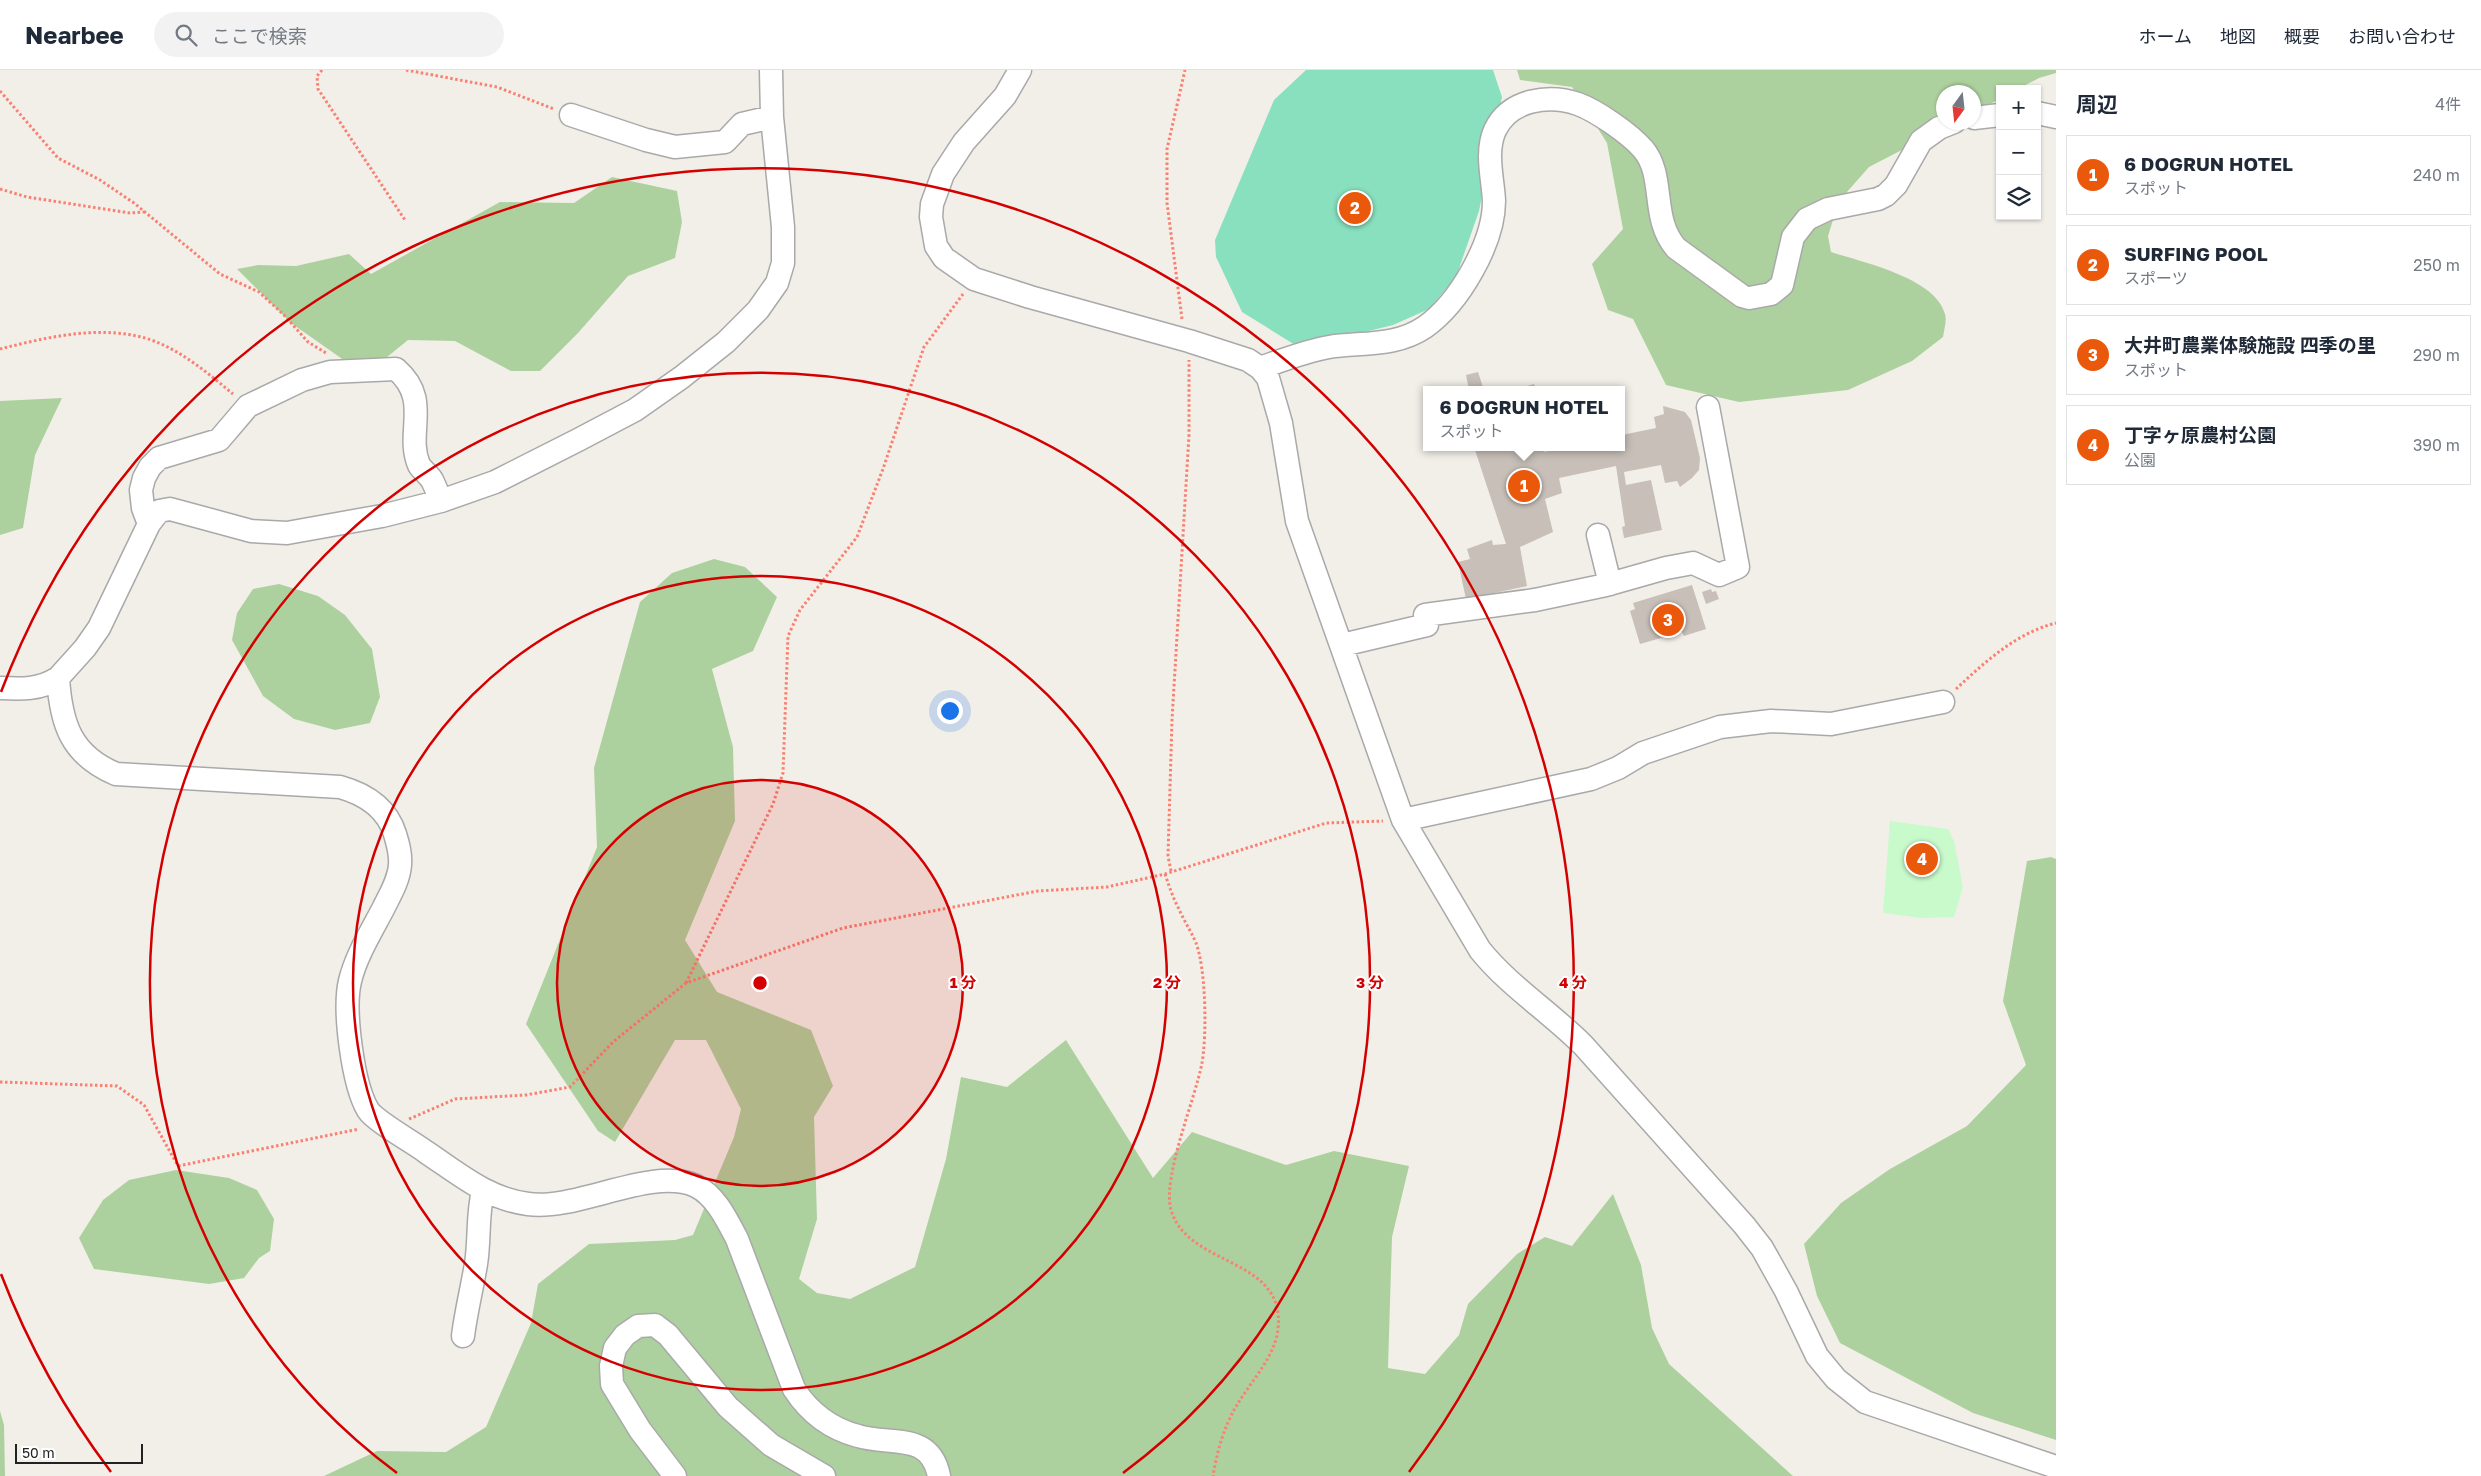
<!DOCTYPE html>
<html lang="ja">
<head>
<meta charset="utf-8">
<style>
  :root { --surface:#fff; --page:#f2f2f3; --text:#1f2937; --muted:#747a83; --line:#e0e1e3; --accent:#ea580c }
  body { margin:0; font-family:"Golos Text","Noto Sans JP",sans-serif; background:var(--page); color:var(--text) }
  .controls { position:absolute; right:15px; top:15px; display:grid; overflow:hidden; border-radius:0px; box-shadow:0 1px 4px #0004 }
  .controls button { width:45px; height:45px; display:grid; place-items:center; padding:0; border:0; border-bottom:1px solid var(--line); background:var(--surface); color:var(--text); font:25px sans-serif }
  .compass { position:absolute; left:1936px; top:15px; width:45px; height:45px; border-radius:50%; background:var(--surface); box-shadow:0 1px 4px #0004; rotate:195deg }
  .scale { position:absolute; left:15px; bottom:12px; width:128px; box-sizing:border-box; padding-left:5px; border:2px solid #222; border-top:0; font-size:14px; line-height:18px; white-space:nowrap; color:#222; -webkit-text-stroke:4px #fff; paint-order:stroke }
  .you { position:absolute; left:949px; top:640px; width:18px; height:18px; margin:-12px; border:4px solid #fff; border-radius:50%; background:#1a73e8; box-shadow:0 0 0 8px #1a73e833 }
  .badge { display:grid; place-items:center; width:32px; height:32px; border-radius:50%; background:var(--accent); color:#fff; font-size:16px; font-weight:700 }
  .pin { position:absolute; translate:-50% -50%; border:2px solid #fff; box-shadow:0 1px 5px #0006 }
  .popup { position:absolute; left:1423px; top:316px; width:202px; height:65px; box-sizing:border-box; display:grid; place-content:center; border-radius:0px; background:var(--surface); filter:drop-shadow(0 1px 4px #0005); font-size:16px; white-space:nowrap; color:var(--muted) }
  .popup b { font-size:19px; color:var(--text) }
  .popup::after { content:''; position:absolute; left:50%; top:100%; margin-left:-10px; border:10px solid transparent; border-top-color:var(--surface) }
  .list { margin:0; padding:0; list-style:none }
  h2 { display:flex; justify-content:space-between; align-items:center; height:65px; margin:0; padding:0 20px; font-size:21px }
  h2 small { font-size:16px; font-weight:400; color:var(--muted) }
  .list li { display:grid; grid-template-columns:32px 1fr auto; gap:15px; align-items:center; box-sizing:border-box; height:80px; margin:0 10px 10px; padding:0 10px; border:1px solid var(--line); border-radius:0px }
  .list b { display:block; font-size:19px; white-space:nowrap }
  .list p { margin:0; font-size:16px; white-space:nowrap; color:var(--muted) }
  .list em { font-size:16px; font-style:normal; color:var(--muted) }
  .icon { flex:none; width:28px; height:28px; fill:none; stroke:currentColor; stroke-width:2; stroke-linecap:round; stroke-linejoin:round }
  .map { position:relative; flex:none; width:2056px; height:1406px; overflow:hidden }
  header { display:flex; align-items:center; gap:30px; box-sizing:border-box; height:70px; padding:0 25px; background:var(--surface); border-bottom:1px solid var(--line) }
  header strong { font-size:24px }
  nav { display:flex; gap:28px; margin-inline-start:auto; font-size:18px }
  .search { width:350px; height:45px; background:var(--page); display:flex; align-items:center; gap:12px; box-sizing:border-box; padding:0 18px; border-radius:28px; color:var(--muted); font-size:19px }
  main { display:flex }
  aside { flex:1; background:var(--surface) }
  .map>svg:first-child { display:block }
  .forest { fill:#add19e }
  .park { fill:#c8facc }
  .pitch { fill:#88e0be }
  .building { fill:#c7bfb8 }
  .lines { fill:none; stroke-linecap:round; stroke-linejoin:round }
  .minor-casing { stroke:#a9a9a9; stroke-width:25 }
  .path { stroke:#fa8072; stroke-width:3; stroke-dasharray:2.5 2.5; stroke-linecap:butt }
  .minor { stroke:#fff; stroke-width:22 }
  .ring { fill:none; stroke:#d40000; stroke-width:2.5 }
  .centre { fill:#d40000; stroke:#fff; stroke-width:2.5 }
  .ring-label { font-size:15px; text-anchor:middle; font-weight:bold; fill:#d40000; stroke:#fff; stroke-width:4; stroke-linejoin:round; paint-order:stroke }
</style>
</head>
<body>
<header>
<strong>Nearbee</strong>
<div class="search"><svg class="icon" aria-label="search" viewBox="0 0 24 24"><circle cx="10" cy="10" r="6"/><path d="M15 15l6 6"/></svg>ここで検索</div>
<nav><a>ホーム</a><a>地図</a><a>概要</a><a>お問い合わせ</a></nav>
</header>
<main>
<div class="map">
<svg width="2056" height="1406" viewBox="0 0 2056 1406">
  <rect width="100%" height="100%" fill="#f2efe9"/>
  <path class="forest" d="M 1517,0 L 2056,0 L 2056,3 L 2039,8 L 2018,19 L 2000,19 L 2000,29 L 1974,42 L 1974,22 L 1944,22 L 1944,52 L 1954,53 L 1869,97 L 1839,131 L 1828,166 L 1831,182 C 1862,192 1936,208 1945,244 C 1947,251 1944,260 1943,267 L 1912,291 L 1848,320 L 1739,332 L 1666,315 L 1633,249 L 1608,240 L 1592,194 L 1623,159 L 1607,73 L 1572,17 L 1520,10 Z
    M 612,107 L 677,121 L 682,152 L 675,188 L 628,206 L 578,263 L 540,301 L 511,301 L 455,271 L 408,270 L 365,305 L 291,253 L 237,199 L 258,195 L 296,196 L 349,184 L 371,204 L 500,132 L 574,133 Z
    M 62,328 L 35,385 L 23,458 L 0,465 L 0,331 Z
    M 714,489 L 745,497 L 777,527 L 753,581 L 712,599 L 733,677 L 735,751 L 685,870 L 717,922 L 811,960 L 833,1016 L 814,1047 L 817,1149 L 799,1209 L 817,1223 L 850,1229 L 915,1197 L 946,1089 L 961,1007 L 1007,1017 L 1066,970 L 1153,1108 L 1192,1062 L 1286,1095 L 1334,1081 L 1409,1096 L 1392,1167 L 1388,1298 L 1425,1304 L 1459,1265 L 1468,1234 L 1517,1184 L 1545,1167 L 1572,1176 L 1613,1124 L 1641,1195 L 1652,1258 L 1669,1294 L 1793,1406 L 324,1406 L 377,1381 L 446,1382 L 486,1357 L 531,1253 L 538,1214 L 589,1174 L 675,1170 L 693,1165 L 734,1067 L 741,1039 L 706,970 L 675,970 L 615,1072 L 598,1061 L 526,954 L 597,777 L 594,698 L 640,532 L 672,503 Z
    M 279,514 L 318,526 L 345,545 L 372,579 L 380,627 L 370,653 L 335,660 L 294,649 L 263,626 L 232,570 L 237,543 L 253,519 Z
    M 2051,787 L 2056,789 L 2056,1370 L 1973,1343 L 1840,1273 L 1817,1226 L 1804,1174 L 1841,1133 L 1890,1099 L 1967,1056 L 2026,995 L 2003,931 L 2027,791 Z
    M 176,1100 L 229,1108 L 257,1120 L 274,1149 L 270,1181 L 259,1188 L 244,1208 L 209,1214 L 94,1199 L 79,1168 L 103,1130 L 129,1110 Z
    M 0,1341 L 4,1355 L 5,1406 L 0,1406 Z"/>
  <path class="park" d="M 1890,751 L 1948,759 L 1954,771 L 1963,817 L 1954,847 L 1922,848 L 1883,843 Z"/>
  <path class="pitch" d="M 1306,0 L 1493,0 L 1502,27 L 1479,141 L 1456,207 L 1429,239 L 1393,255 L 1300,278 L 1242,242 L 1216,187 L 1215,170 L 1274,30 Z"/>
  <path class="building" d="M 1478,302 L 1484,320 L 1469,320 L 1466,305 Z
    M 1534,314 L 1536,320 L 1517,320 L 1517,319 Z
    M 1663,336 L 1685,342 L 1691,350 L 1700,388 L 1699,400 L 1692,408 L 1680,417 L 1677,411 L 1665,413 L 1661,395 L 1624,402 L 1626,415 L 1651,410 L 1662,460 L 1624,468 L 1622,457 L 1625,456 L 1616,396 L 1559,408 L 1562,423 L 1545,429 L 1553,462 L 1520,477 L 1527,516 L 1466,529 L 1458,492 L 1470,489 L 1467,479 L 1492,470 L 1493,475 L 1506,474 L 1474,377 L 1543,377 L 1544,382 L 1565,377 L 1622,377 L 1622,365 L 1656,358 L 1654,347 L 1664,344 Z
    M 1692,515 L 1706,559 L 1684,566 L 1682,562 L 1640,574 L 1630,541 L 1635,539 L 1633,533 Z
    M 1711,519 L 1712,522 L 1716,521 L 1719,529 L 1706,534 L 1702,522 Z"/>
  <g class="lines">
    <defs>
      <path id="minor" d="M 771,0 L 772,47 L 783,157 L 783,193 L 777,213 L 758,240 L 726,272 L 682,307 L 635,340 L 578,370 L 495,412 L 441,431 L 382,446 L 287,463 L 251,461 L 170,439 L 159,441 L 149,454 L 99,558 L 85,578 L 58,608 C 61,654 71,685 116,704 L 340,717 C 365,724 387,738 395,764 C 398,774 401,784 400,795 C 399,810 390,825 383,839 C 371,862 356,886 350,911 C 343,940 353,1015 368,1040 C 375,1051 414,1073 426,1082 C 459,1104 488,1129 528,1134 C 578,1141 651,1096 696,1116 C 716,1126 727,1150 737,1169 L 794,1319 C 809,1342 831,1359 858,1366 C 891,1376 930,1361 939,1406
        M 1020,0 L 1005,26 L 964,72 L 943,104 L 932,134 L 931,147 L 936,176 L 944,188 L 974,209 L 1030,227 L 1189,271 L 1248,290 L 1260,298 L 1268,308 L 1281,353 L 1297,451 L 1403,750 L 1480,880 C 1509,916 1550,942 1583,975 L 1744,1155 L 1762,1178 L 1786,1221 L 1817,1286 L 1836,1309 L 1865,1332 L 2056,1397
        M 2037,43 L 2056,47
        M 571,45 L 646,70 L 675,77 L 725,72 L 742,54 L 772,47
        M 1974,48 L 2000,45
        M 1260,298 C 1283,290 1306,281 1329,277 C 1361,272 1396,277 1425,257 C 1459,233 1494,173 1494,131 C 1493,109 1485,82 1495,60 C 1510,29 1549,24 1578,34 C 1597,41 1630,64 1643,79 C 1666,106 1650,148 1676,178 L 1742,226 L 1749,228 L 1771,224 L 1782,215 L 1793,167 L 1807,149 L 1828,139 L 1878,129 L 1886,125 L 1896,115 L 1921,71 L 1939,58 L 1954,52
        M 149,454 L 143,438 L 141,420 L 144,408 L 150,397 L 159,388 L 219,370 L 248,336 L 302,310 L 330,302 L 396,299 C 432,330 405,362 419,395 C 422,400 428,404 432,410 C 435,416 438,424 441,431
        M 1598,465 L 1610,514
        M 1342,575 L 1427,555 L 1425,545 L 1535,530 L 1606,515 L 1666,498 L 1693,493 L 1719,505 L 1738,497 L 1708,337
        M 0,618 C 21,619 40,620 58,608
        M 1403,750 L 1591,709 L 1618,698 L 1643,683 L 1720,657 L 1771,651 L 1831,654 L 1943,632
        M 463,1266 C 466,1242 472,1218 476,1194 C 480,1169 477,1145 483,1121
        M 675,1406 L 640,1360 L 612,1314 L 611,1296 L 615,1278 L 625,1265 L 638,1256 L 655,1255 L 668,1265 L 728,1337 L 771,1375 L 824,1406"/>
    </defs>
    <use href="#minor" class="minor-casing"/>
    <path class="path" d="M 322,0 L 317,6 L 318,19 L 405,150
      M 406,0 L 497,17 L 554,39
      M 0,21 L 58,88 L 100,110 L 134,133 L 220,204 L 259,222 L 284,245 L 308,272 L 326,283
      M 0,119 L 27,127 L 130,143 L 144,142
      M 1182,249 L 1167,133 L 1167,79 L 1185,0
      M 0,279 C 48,267 105,253 154,271 C 183,282 209,304 233,324
      M 1956,619 C 1985,592 2016,563 2056,553
      M 1171,801 L 1168,786 L 1172,650 L 1189,365 L 1189,290
      M 1165,804 C 1169,816 1173,828 1179,839 C 1184,851 1191,861 1196,873 C 1206,899 1207,965 1202,993 C 1195,1030 1162,1107 1171,1140 C 1188,1198 1286,1186 1278,1259 C 1275,1287 1251,1311 1237,1335 C 1224,1356 1217,1382 1213,1406
      M 686,913 L 773,734 L 783,703 L 788,566 L 800,540 L 857,467 L 883,399 L 924,277 L 963,224
      M 0,1012 L 117,1016 L 144,1035 L 178,1096 L 359,1059
      M 409,1049 L 455,1029 L 526,1025 L 570,1017 L 613,972 L 686,913 L 843,858 L 1038,821 L 1107,817 L 1165,804 L 1326,753 L 1383,751"/>
    <use href="#minor" class="minor"/>
  </g>
  <circle cx="760" cy="913" r="203" fill="#d40000" fill-opacity=".12"/>
  <g class="ring">
    <circle cx="760" cy="913" r="203"/>
    <circle cx="760" cy="913" r="407"/>
    <path d="M397 1403A610 610 0 1 1 1123 1403"/>
    <path d="M111 1402A813 813 0 0 1 1 1204M1 622A813 813 0 1 1 1409 1402"/>
  </g>
  <circle cx="760" cy="913" r="8" class="centre"/>
  <g class="ring-label">
    <text x="963" y="918">1 分</text>
    <text x="1167" y="918">2 分</text>
    <text x="1370" y="918">3 分</text>
    <text x="1573" y="918">4 分</text>
  </g>
</svg>
<div class="controls">
<button>+</button>
<button>−</button>
<button><svg class="icon" aria-label="layers" viewBox="0 0 24 24"><path d="M12 4l9 5-9 5-9-5zM3 14l9 5 9-5"/></svg></button>
</div>
<svg class="compass" viewBox="-18 -18 36 36"><path d="M0-13l5 13h-10z" fill="#e53935"/><path d="M0 13l5-13h-10z" fill="#747a83"/></svg>
<div class="scale">50 m</div>
<div class="you"></div>
<div class="pin badge" style="left:1524px;top:416px">1</div>
<div class="popup"><b>6 DOGRUN HOTEL</b>スポット</div>
<div class="pin badge" style="left:1355px;top:138px">2</div>
<div class="pin badge" style="left:1668px;top:550px">3</div>
<div class="pin badge" style="left:1922px;top:789px">4</div>
</div>
<aside>
<h2>周辺<small>4件</small></h2>
<ul class="list">
<li><span class="badge">1</span><div><b>6 DOGRUN HOTEL</b><p>スポット</p></div><em>240 m</em></li>
<li><span class="badge">2</span><div><b>SURFING POOL</b><p>スポーツ</p></div><em>250 m</em></li>
<li><span class="badge">3</span><div><b>大井町農業体験施設 四季の里</b><p>スポット</p></div><em>290 m</em></li>
<li><span class="badge">4</span><div><b>丁字ヶ原農村公園</b><p>公園</p></div><em>390 m</em></li>
</ul>
</aside>
</main>
</body>
</html>
